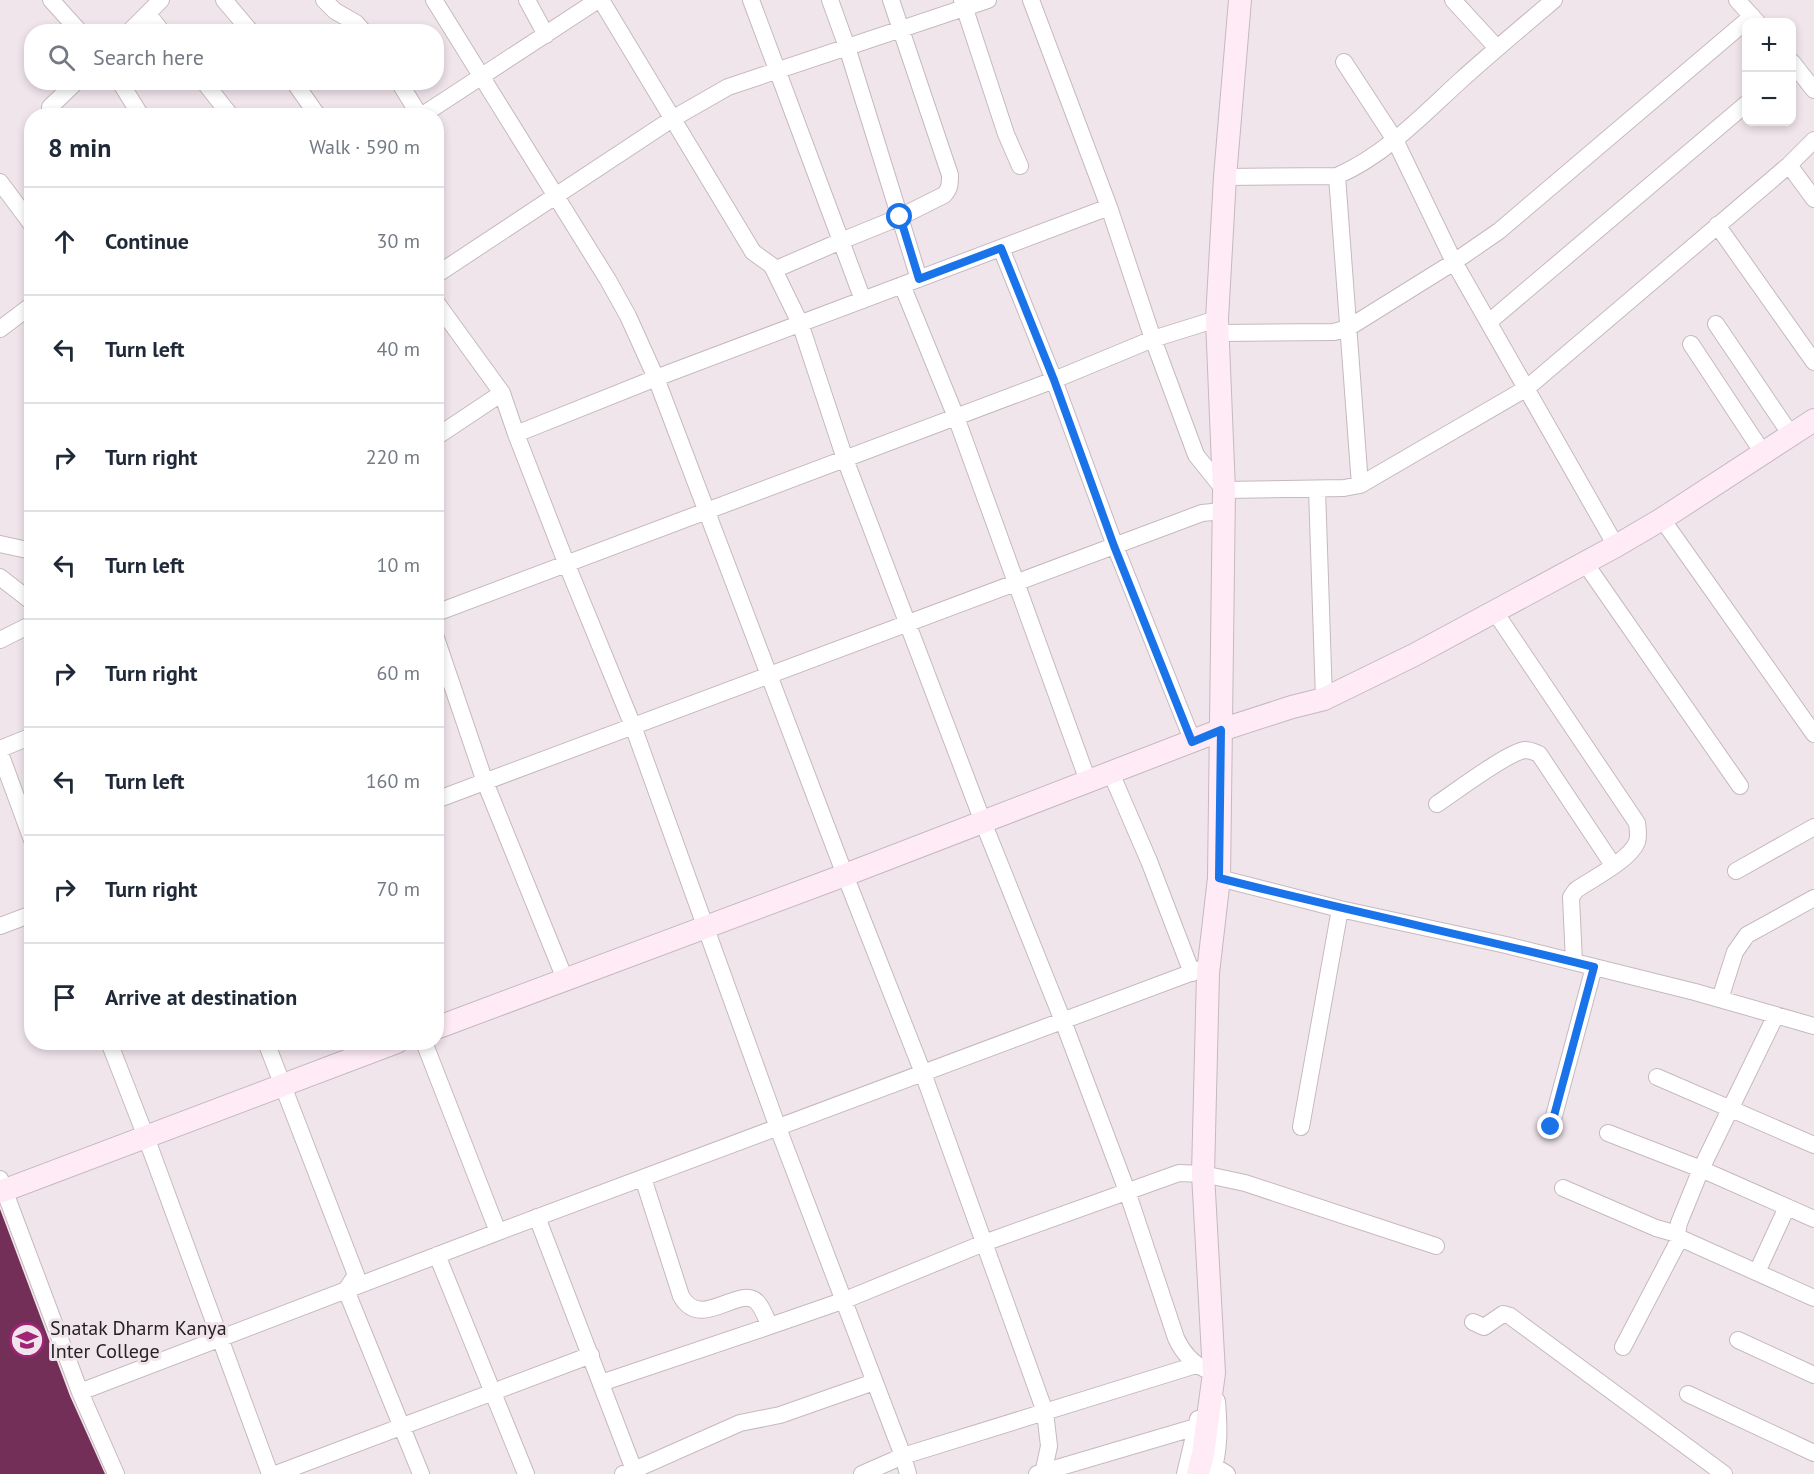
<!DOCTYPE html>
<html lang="en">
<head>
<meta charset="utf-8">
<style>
  :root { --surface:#fff; --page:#f2f2f3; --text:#1f2937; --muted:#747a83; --line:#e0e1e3 }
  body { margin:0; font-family:"PT Sans",sans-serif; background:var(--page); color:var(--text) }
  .controls { position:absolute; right:18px; top:18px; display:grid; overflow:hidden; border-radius:12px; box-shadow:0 3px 9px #0003 }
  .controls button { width:54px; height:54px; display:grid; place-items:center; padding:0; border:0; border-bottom:2px solid var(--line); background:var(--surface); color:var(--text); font:30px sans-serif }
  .stop { position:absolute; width:18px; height:18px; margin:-14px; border:4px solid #1a73e8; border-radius:50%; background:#fff }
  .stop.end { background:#1a73e8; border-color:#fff; box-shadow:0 2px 6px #0008 }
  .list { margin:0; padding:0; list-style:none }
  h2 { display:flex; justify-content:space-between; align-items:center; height:78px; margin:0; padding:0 24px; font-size:26px }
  h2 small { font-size:20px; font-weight:400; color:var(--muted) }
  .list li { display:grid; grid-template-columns:39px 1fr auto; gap:18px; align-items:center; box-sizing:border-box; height:108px; padding:0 24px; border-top:2px solid var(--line) }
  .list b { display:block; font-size:22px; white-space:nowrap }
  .list em { font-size:20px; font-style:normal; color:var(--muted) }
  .icon { flex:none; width:33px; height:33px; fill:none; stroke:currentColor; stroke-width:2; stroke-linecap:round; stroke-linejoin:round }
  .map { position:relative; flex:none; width:1814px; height:1474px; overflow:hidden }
  .search { position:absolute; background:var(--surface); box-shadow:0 3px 9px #0003; left:24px; top:24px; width:420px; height:66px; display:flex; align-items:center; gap:15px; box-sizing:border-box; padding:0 21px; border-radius:24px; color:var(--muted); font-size:22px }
  .panel { position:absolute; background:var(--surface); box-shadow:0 3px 9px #0003; left:24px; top:108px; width:420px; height:942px; border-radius:24px }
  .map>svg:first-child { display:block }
  .building { fill:#742f59 }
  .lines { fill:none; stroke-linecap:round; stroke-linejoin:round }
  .street-casing { stroke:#c5b9bf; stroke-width:18 }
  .secondary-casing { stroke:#c5b9bf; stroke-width:24 }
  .street { stroke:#fff; stroke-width:16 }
  .secondary { stroke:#feebf5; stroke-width:22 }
  .route { stroke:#1a73e8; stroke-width:8 }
  .labels { text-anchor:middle; stroke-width:6; stroke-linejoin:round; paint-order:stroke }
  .poi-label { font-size:20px; fill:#262224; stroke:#f1e5ec; text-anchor:start }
</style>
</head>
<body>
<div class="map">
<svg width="1814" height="1474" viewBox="0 0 1814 1474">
  <rect width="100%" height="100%" fill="#f1e5ec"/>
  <path class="building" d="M 0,1209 L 70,1396 L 105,1474 L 0,1474 Z"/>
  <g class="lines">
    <defs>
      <path id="street" d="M 51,0 L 80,32
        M 224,0 L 251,32
        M 324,0 L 335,11 L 356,23 L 364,32
        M 434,0 L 608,280 L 628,316 L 656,378 L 845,875 L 923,1073 L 1045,1412 L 1049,1446 L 1043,1474
        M 527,0 L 546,35
        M 601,0 L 753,252 L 771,265 L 774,270 L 800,323 L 845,459 L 983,822 L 1063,1021 L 1127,1191 L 1176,1338 C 1182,1351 1192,1363 1205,1369
        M 751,0 L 841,241 L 774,270
        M 830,0 L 847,47 L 919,279
        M 962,0 L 1006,134 L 1020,166
        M 1031,0 L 1109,207 L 1153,339 L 1196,455 L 1224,490 L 1344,488 L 1360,485 L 1527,388 L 1789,165 L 1814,140
        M 1453,0 L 1497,48
        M 1737,0 L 1757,22
        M 148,14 L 162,32
        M 129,32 L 161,0
        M 1344,62 L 1395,140 L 1454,262 L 1616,546
        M 1792,62 L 1814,90
        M 120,82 L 141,116
        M 204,82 L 231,116
        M 294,82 L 318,116
        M 399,82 L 420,116
        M 50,107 L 76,82
        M 421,116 L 598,0
        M 1789,165 L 1814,199
        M 1337,176 L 1360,485
        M 1225,177 L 1337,176 C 1385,155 1422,116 1460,81 C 1491,53 1522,27 1554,0
        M 0,182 L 32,225
        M 1109,207 L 656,378 L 516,434 L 567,565 L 633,726 L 778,1128 L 903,1456 L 1196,1365
        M 1717,225 L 1814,362
        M 1001,248 L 1054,380 L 1115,546 L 1193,742
        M 436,275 L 672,119 L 728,87 L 988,0
        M 902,285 L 956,417 L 1088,781
        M 863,300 L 841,241 L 900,217 L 944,195 C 950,189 950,183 950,175 L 891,0
        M 436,302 L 502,393 L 516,434
        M 1489,322 L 1746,104
        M 1716,324 L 1791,435
        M 0,329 L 32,305
        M 1218,333 L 1334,332 L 1348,328 L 1454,262 L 1499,231 L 1752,16
        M 1691,344 L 1763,453
        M 436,437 L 502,393
        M 1317,489 L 1324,699
        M 1662,519 L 1814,734
        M 0,544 L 32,551
        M 1585,563 L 1740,786
        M 0,577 L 32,602
        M 1495,612 L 1637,823 C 1638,830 1639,836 1637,842 C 1630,860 1592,879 1576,890 L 1571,897 L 1574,962
        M 436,613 L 1054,380 L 1153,339 L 1217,319
        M 436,638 L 485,782 L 565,979
        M 0,640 L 32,624
        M 0,749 L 32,736
        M 0,753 L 32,840
        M 1111,773 L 1149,861 L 1192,973
        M 436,800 L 1202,513 L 1223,511
        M 1437,804 C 1455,792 1508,752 1525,750 C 1531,750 1534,752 1539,754 L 1613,865
        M 1736,871 L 1814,827
        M 1219,878 L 1340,909 L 1506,945 L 1695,992 L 1814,1026
        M 0,926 L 32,914
        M 1720,999 L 1735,952 L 1747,935 L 1814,898
        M 1776,1015 L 1701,1169 L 1679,1223 L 1677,1234 L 1680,1238 L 1814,1298
        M 109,1042 L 146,1137 L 270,1474
        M 266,1042 L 356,1275 L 346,1290 L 421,1474
        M 424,1042 L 498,1232
        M 1657,1077 L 1814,1145
        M 1301,1127 L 1340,909
        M 1551,1127 L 1594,967
        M 1608,1133 L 1701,1169 L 1814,1219
        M 643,1178 L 681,1296 C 701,1332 739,1284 757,1302 C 763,1308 766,1319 770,1326 L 845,1300 L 984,1243 L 1179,1173 L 1203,1174 L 1245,1183 L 1436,1246
        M 0,1179 L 80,1392 L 498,1232 L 1209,966
        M 1563,1188 L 1656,1228 L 1677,1234
        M 537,1217 L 634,1470 L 623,1474
        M 437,1255 L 526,1474
        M 1757,1272 L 1787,1207
        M 1473,1322 L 1484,1327 L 1503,1314 L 1510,1316 L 1724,1474
        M 1738,1340 L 1814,1375
        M 1623,1347 L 1680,1238
        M 601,1383 L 770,1326
        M 80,1392 L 116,1474
        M 1688,1394 L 1814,1453
        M 1214,1466 L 1227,1474
        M 276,1474 L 591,1355
        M 636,1474 L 634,1470 L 740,1423 L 780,1415 L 874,1382
        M 862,1474 L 903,1456 L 908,1474
        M 1037,1474 L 1196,1427
        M 1185,1474 L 1198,1419
        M 1212,1474 C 1220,1449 1219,1427 1217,1401"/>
      <path id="secondary" d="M 436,1028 L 845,875 L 1221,730 L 1292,707 L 1324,699 L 1414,655 L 1616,546 L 1662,519 L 1814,420
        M 0,1192 L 397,1042
        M 1198,1474 L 1203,1454 L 1214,1373 L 1203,1174 L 1208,973 L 1219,878 L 1224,490 L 1217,319 L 1225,177 L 1240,0"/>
    </defs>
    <use href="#street" class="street-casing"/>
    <use href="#secondary" class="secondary-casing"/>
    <use href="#street" class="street"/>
    <use href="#secondary" class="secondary"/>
  </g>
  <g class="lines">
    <path class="route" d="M 900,217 L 919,279 L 1001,248 L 1054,380 L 1114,546 L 1192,742 L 1221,730 L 1219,878 C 1344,910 1469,936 1594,967 L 1551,1127"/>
  </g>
  <defs>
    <symbol id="university-ring" viewBox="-11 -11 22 22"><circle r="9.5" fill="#f1e5ec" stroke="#a02376" stroke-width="1.5"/><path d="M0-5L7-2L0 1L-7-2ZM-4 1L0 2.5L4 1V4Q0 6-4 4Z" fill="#a02376"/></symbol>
  </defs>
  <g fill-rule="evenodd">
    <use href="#university-ring" x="8" y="1321" width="38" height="38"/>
  </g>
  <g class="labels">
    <g class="poi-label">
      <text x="50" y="1335">Snatak Dharm Kanya<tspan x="50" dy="23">Inter College</tspan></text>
    </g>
  </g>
</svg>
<div class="controls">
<button>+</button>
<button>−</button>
</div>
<div class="stop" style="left:900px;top:217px"></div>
<div class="stop end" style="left:1551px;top:1127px"></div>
<div class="search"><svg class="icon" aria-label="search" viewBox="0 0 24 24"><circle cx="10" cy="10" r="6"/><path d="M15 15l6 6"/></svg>Search here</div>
<section class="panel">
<h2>8 min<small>Walk · 590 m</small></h2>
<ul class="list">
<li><svg class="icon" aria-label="ahead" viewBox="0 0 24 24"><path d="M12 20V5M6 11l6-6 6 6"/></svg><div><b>Continue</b></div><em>30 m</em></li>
<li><svg class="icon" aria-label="left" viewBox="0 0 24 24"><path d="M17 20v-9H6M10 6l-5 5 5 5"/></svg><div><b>Turn left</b></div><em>40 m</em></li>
<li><svg class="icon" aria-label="right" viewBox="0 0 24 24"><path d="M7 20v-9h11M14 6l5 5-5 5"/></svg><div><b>Turn right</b></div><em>220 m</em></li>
<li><svg class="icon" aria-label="left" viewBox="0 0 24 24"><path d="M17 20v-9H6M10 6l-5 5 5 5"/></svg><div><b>Turn left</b></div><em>10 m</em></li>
<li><svg class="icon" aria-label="right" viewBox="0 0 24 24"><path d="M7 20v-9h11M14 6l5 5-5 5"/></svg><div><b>Turn right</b></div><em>60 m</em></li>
<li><svg class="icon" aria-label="left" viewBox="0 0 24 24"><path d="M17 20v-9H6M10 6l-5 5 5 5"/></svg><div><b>Turn left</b></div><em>160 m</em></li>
<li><svg class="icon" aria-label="right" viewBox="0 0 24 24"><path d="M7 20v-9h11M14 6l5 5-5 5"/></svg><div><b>Turn right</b></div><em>70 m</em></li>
<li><svg class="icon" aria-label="arrive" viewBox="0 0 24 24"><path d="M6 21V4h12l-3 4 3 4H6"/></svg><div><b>Arrive at destination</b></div></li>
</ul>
</section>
</div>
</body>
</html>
